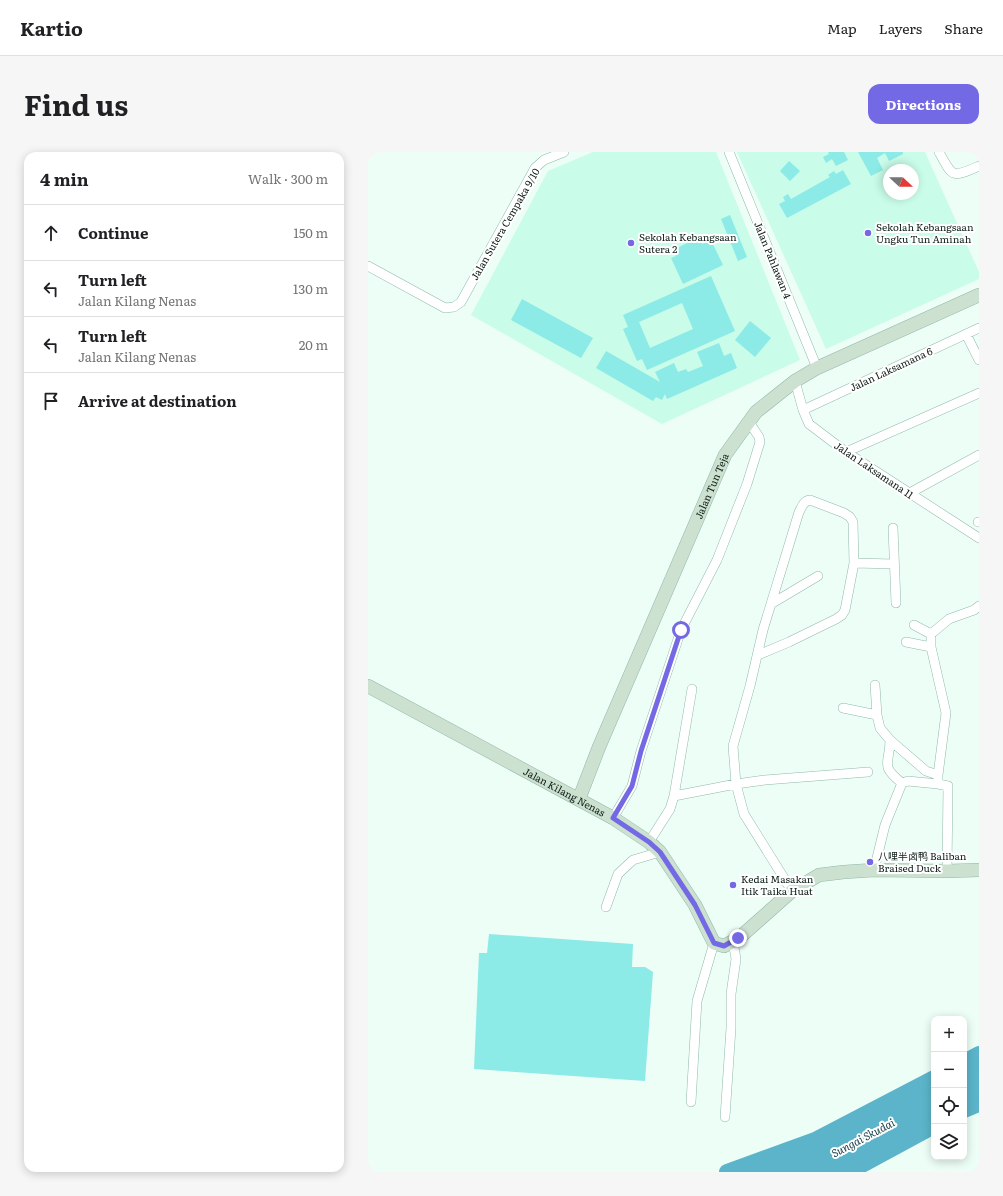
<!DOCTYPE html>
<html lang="en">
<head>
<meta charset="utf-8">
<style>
  :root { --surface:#fff; --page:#f6f6f6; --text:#202124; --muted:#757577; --line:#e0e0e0; --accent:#7469e4 }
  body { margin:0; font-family:Literata,"Noto Sans SC",serif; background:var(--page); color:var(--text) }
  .controls { position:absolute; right:12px; bottom:12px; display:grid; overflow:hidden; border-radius:8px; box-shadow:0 2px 10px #0003 }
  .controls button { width:36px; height:36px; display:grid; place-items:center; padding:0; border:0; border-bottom:1px solid var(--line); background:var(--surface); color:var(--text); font:20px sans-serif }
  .compass { position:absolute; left:515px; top:12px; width:36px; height:36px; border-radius:50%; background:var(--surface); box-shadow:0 2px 10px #0003; rotate:112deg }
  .stop { position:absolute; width:12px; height:12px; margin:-9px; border:3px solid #7469e4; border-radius:50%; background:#fff }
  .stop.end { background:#7469e4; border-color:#fff; box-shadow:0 1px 4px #0008 }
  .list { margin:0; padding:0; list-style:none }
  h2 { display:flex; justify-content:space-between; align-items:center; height:52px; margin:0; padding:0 16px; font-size:17px }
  h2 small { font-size:13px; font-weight:400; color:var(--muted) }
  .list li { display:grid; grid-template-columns:26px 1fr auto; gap:12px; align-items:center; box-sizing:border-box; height:56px; padding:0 16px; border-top:1px solid var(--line) }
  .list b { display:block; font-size:15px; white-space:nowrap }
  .list p { margin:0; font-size:13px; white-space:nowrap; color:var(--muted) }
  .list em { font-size:13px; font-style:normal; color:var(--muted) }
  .icon { flex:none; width:22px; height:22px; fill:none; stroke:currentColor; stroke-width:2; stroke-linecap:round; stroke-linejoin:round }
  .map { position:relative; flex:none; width:611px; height:1020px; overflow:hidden; border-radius:12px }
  header { display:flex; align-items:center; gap:24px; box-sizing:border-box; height:56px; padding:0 20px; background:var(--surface); border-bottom:1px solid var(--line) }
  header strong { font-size:19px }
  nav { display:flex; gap:22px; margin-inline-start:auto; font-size:14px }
  .intro { display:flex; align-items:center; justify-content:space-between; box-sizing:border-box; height:96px; padding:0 24px }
  h1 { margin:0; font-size:28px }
  .button { padding:10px 18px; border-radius:12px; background:var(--accent); color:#fff; font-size:14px; font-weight:700 }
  main { display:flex; gap:24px; padding:0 24px }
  aside { flex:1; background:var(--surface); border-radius:12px; box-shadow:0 2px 10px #0003 }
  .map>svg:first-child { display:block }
  .built { fill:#c9fce9; fill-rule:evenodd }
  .water { fill:#5bb4c9 }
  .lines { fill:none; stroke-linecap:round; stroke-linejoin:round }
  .river { stroke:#5bb4c9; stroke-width:16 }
  .building { fill:#8ceae7; fill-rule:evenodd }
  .street-casing { stroke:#91b9aa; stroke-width:10 }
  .secondary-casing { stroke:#91b9aa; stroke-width:14 }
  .street { stroke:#fff; stroke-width:9 }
  .secondary { stroke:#cde1d0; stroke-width:13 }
  .route { stroke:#7469e4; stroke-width:5 }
  .poi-dot { fill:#7469e4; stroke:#fff; stroke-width:1.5 }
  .labels { text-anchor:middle; stroke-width:4; stroke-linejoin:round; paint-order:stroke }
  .street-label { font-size:10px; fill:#0d1c17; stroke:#fff }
  .poi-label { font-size:10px; fill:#0d1c17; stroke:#fff; text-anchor:start }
  .water-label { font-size:11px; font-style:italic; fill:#153e48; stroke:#fff }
</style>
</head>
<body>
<header>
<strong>Kartio</strong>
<nav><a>Map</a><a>Layers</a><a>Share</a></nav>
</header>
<div class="intro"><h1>Find us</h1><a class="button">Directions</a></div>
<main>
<aside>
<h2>4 min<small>Walk · 300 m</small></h2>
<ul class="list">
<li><svg class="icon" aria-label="ahead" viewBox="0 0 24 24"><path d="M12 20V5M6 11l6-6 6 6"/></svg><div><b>Continue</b></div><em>150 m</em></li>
<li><svg class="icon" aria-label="left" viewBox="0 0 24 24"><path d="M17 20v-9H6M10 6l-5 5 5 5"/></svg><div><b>Turn left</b><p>Jalan Kilang Nenas</p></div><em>130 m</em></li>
<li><svg class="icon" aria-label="left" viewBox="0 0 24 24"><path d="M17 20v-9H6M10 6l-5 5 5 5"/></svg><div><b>Turn left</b><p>Jalan Kilang Nenas</p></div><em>20 m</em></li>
<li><svg class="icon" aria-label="arrive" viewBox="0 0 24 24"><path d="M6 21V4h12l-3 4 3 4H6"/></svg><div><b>Arrive at destination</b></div></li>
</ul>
</aside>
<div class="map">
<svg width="611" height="1020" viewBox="0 0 611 1020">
  <rect width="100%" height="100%" fill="#edfef7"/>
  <path class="built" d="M 225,0 L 348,0 L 432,208 L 294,272 L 103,163 L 180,19 Z
    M 369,0 L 557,0 L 611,120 L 611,127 L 458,197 ZM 521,18 L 545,18 L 545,42 L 521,42 Z"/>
  <path class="water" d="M 611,902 L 611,952 L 596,958 L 596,910 Z
    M 566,926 L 566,974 L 481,1020 L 359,1020 L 447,988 Z"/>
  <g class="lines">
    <path class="river" d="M 596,910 L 611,902
      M 596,958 L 611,952
      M 359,1020 L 447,988 L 566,926
      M 481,1020 L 566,974"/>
  </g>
  <path class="building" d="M 460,0 L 476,0 L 480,8 L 468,14 L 464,7 L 458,11 L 455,5 L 461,2 Z
    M 490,0 L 535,0 L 535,2 L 521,9 L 517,1 L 509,6 L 515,18 L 503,24 Z
    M 421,9 L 432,19 L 422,29 L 412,19 Z
    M 475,18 L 483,32 L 419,66 L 411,52 L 417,49 L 415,45 L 420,42 L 423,47 L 462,25 L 460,23 L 466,19 L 468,22 Z
    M 362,63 L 379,105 L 370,109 L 353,67 Z
    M 331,85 L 334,92 L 343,88 L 355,113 L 315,132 L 303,106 L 308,104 L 305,98 Z
    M 343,124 L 367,179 L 279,218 L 274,207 L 269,209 L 255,177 L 260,175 L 255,163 ZM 314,151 L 325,177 L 282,196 L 271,170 Z
    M 154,147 L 225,186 L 213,206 L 143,168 Z
    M 382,169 L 403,186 L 387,205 L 367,188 Z
    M 351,191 L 356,204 L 363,201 L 369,216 L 299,247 L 297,242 L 294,248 L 288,245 L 285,249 L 228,216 L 238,199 L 292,230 L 287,220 L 306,211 L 310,220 L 318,217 L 320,220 L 335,214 L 329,200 Z
    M 121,782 L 265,792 L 264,815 L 277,815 L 285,820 L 277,929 L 106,917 L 111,801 L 119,801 Z"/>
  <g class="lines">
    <defs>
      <path id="street" d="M 361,0 L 449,216
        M 571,0 C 585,26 584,26 611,14
        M 0,114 L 77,156 L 86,155 L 93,150 L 167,16 L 176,8 L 196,0
        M 598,182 L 611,208
        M 427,229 L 435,258 L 441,272 L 478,300 L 611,386
        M 435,258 L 611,176
        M 478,300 L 611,241
        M 540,342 L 611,303
        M 610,370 L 611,370
        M 525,376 L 528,451
        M 486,411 L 526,412
        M 403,452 L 450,424
        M 546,473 L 563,482
        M 538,490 L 563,495
        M 390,503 L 421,490 L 468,467 L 474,463 L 477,458 L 486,411 L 485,370 L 482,365 L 476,361 L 442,348 C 435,349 434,355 431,360 L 395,478 L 382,534 L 365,594 L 368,632 L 376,662 L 424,739
        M 507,533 L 509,563 L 512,576 L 522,588 L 558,619 L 570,623
        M 475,556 L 509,563
        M 522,588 C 522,612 511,613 534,631
        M 306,644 L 368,632 L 397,628 L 500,620
        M 245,666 L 264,634 L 273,599 L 313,478 L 349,408 L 379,332 L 392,290 L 391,285 L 381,270
        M 281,690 L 302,657 L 306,644 L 324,537
        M 506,718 L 517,673 L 534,631 L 540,629 L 570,632
        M 579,719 L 580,634 L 570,632 L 570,623 L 578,561 L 563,495 L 563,482 L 581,467 L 606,458 L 611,454
        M 238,755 L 250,722 L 265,708 L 292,700
        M 323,950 L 329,849 L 346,791
        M 357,965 L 363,876 L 363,842 L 368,807 L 365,789"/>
      <g id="secondary">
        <path id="s1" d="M 0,534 L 245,666 L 281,690 L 292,700 L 327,753 L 346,791 L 356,794 L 371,786 L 424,739 L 451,723 L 476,720 L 506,718 L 579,719 L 611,718"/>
        <path id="s2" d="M 211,647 L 231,595 L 357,303 L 388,260 L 427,229 L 449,216 L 611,143"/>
      </g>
    </defs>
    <use href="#street" class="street-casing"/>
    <use href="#secondary" class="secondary-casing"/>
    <use href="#street" class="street"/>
    <use href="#secondary" class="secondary"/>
  </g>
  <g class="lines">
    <path class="route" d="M 313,478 L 273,599 L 264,634 L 245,666 L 281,690 L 292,700 L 327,753 L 346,791 L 356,794 L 370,786"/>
  </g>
  <g class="poi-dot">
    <circle cx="500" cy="81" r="4"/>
    <circle cx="263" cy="91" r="4"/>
    <circle cx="502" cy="710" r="4"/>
    <circle cx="365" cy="733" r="4"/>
  </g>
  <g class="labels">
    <g class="street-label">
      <text transform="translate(137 72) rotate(-60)" y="4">Jalan Sutera Cempaka 9/10</text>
      <text transform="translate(405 108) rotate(68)" y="4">Jalan Pahlawan 4</text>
      <text transform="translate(523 217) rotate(-25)" y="4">Jalan Laksamana 6</text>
      <text transform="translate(506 318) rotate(34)" y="4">Jalan Laksamana 11</text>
      <text dy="4" stroke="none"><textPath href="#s2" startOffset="340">Jalan Tun Teja</textPath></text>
      <text dy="4" stroke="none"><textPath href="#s1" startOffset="223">Jalan Kilang Nenas</textPath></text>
    </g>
    <g class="poi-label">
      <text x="508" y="79">Sekolah Kebangsaan<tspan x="508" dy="12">Ungku Tun Aminah</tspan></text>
      <text x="271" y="89">Sekolah Kebangsaan<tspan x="271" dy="12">Sutera 2</tspan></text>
      <text x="510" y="708">八哩半卤鸭 Baliban<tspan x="510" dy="12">Braised Duck</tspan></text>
      <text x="373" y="731">Kedai Masakan<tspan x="373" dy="12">Itik Taika Huat</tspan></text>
    </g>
    <g class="water-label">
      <text transform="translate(495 986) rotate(-28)" y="4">Sungai Skudai</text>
    </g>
  </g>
</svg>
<div class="controls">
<button>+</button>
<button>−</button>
<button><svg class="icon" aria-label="locate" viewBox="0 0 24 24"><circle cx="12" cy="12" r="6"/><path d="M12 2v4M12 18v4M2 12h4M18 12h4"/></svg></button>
<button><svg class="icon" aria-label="layers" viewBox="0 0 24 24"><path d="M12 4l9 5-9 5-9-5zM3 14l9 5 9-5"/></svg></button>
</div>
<svg class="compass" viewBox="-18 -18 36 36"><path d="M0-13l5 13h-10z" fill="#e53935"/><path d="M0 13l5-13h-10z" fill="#757577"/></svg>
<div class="stop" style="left:313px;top:478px"></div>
<div class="stop end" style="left:370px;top:786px"></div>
</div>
</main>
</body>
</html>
